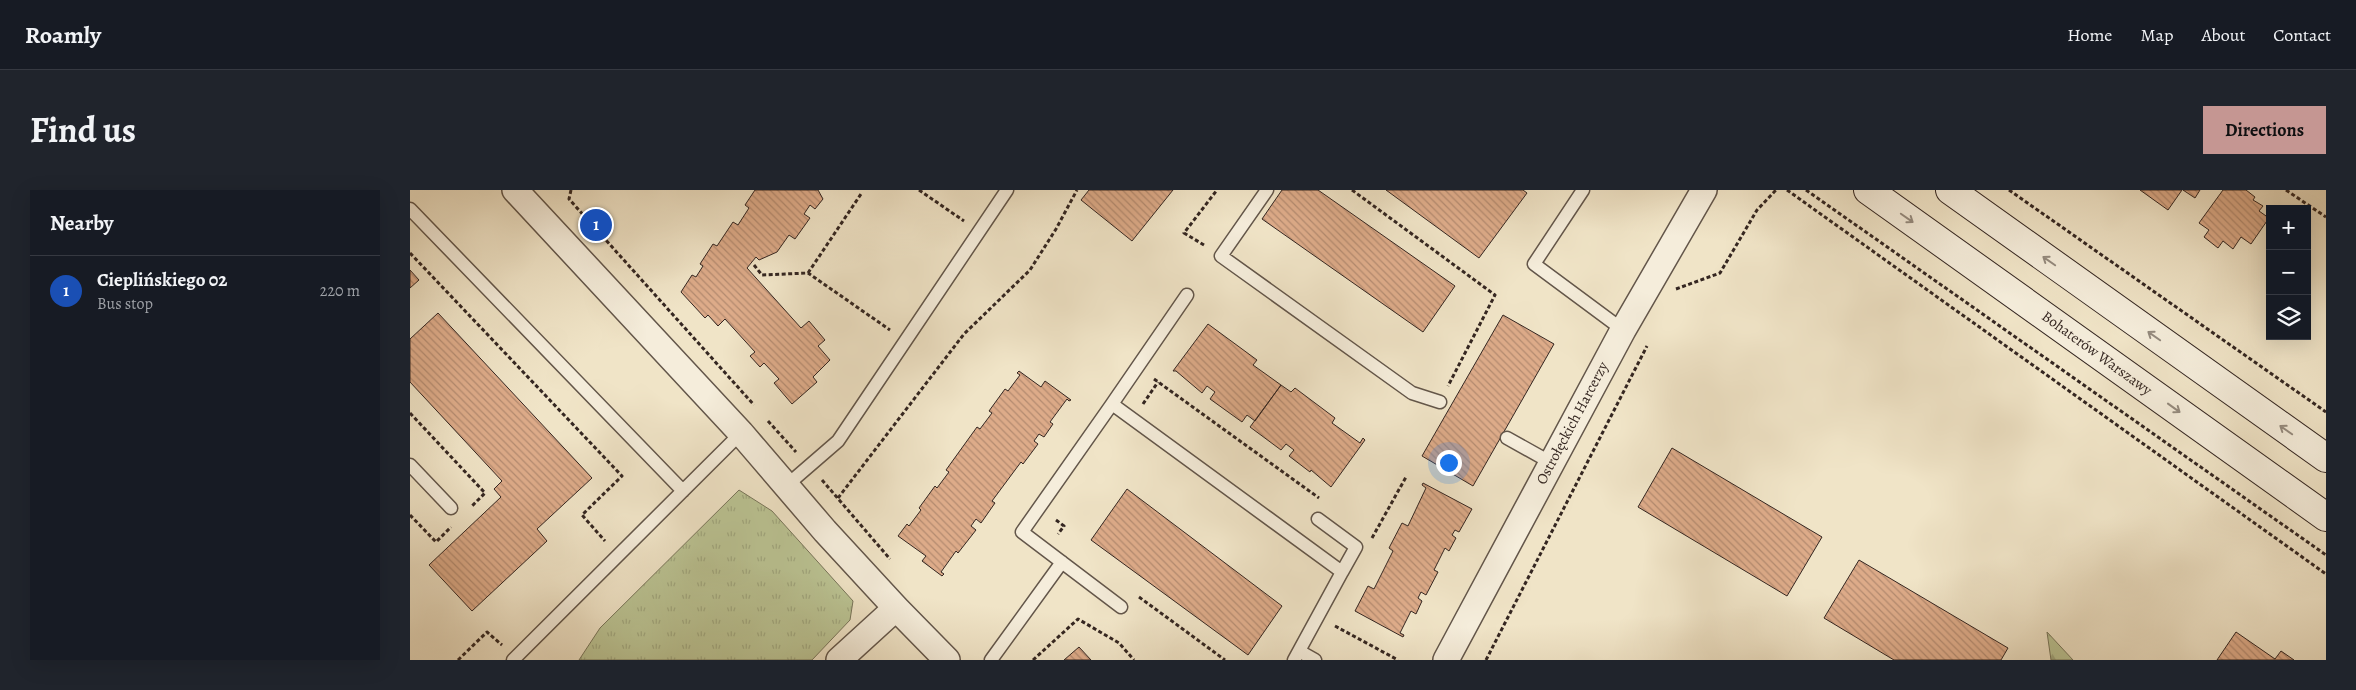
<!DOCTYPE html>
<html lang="en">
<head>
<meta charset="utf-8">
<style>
  :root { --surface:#171b24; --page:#20242c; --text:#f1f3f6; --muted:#9ea1a6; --line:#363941; --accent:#c59692 }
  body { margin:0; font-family:Alegreya,serif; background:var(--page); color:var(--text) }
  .controls { position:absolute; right:15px; top:15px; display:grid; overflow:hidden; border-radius:0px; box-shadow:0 5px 20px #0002 }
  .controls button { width:45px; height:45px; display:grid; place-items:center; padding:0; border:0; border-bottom:1px solid var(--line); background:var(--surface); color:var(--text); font:25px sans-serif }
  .you { position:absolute; left:1038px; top:272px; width:18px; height:18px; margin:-12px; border:4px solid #fff; border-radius:50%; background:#1a73e8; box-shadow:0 0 0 8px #1a73e833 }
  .badge { display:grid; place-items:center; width:32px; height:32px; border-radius:50%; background:var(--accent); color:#fff; font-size:16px; font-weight:700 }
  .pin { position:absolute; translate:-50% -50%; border:2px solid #fff; box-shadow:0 1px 5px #0006 }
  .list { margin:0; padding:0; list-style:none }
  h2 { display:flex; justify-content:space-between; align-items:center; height:65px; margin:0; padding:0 20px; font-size:21px }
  h2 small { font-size:16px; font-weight:400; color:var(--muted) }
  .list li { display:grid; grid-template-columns:32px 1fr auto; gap:15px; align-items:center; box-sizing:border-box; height:70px; padding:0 20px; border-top:1px solid var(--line) }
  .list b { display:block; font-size:19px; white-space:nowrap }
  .list p { margin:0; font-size:16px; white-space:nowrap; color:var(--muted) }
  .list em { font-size:16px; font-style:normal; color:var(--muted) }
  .icon { flex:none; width:28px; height:28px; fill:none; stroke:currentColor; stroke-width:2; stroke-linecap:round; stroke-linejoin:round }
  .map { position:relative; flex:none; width:1916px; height:470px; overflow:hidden; border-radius:0px }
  header { display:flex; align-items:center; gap:30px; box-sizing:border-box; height:70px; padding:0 25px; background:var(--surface); border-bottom:1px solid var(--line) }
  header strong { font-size:24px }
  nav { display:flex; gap:28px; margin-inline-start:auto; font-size:18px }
  .intro { display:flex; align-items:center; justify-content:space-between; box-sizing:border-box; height:120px; padding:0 30px }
  h1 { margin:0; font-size:35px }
  .button { padding:12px 22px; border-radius:0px; background:var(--accent); color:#111; font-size:18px; font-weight:700 }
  main { display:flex; gap:30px; padding:0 30px }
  aside { flex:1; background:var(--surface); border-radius:0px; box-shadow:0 5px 20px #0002 }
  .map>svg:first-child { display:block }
  .grass { fill:url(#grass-tufts); stroke:#78755a }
  .forest { fill:url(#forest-firs); stroke:#78755a }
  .building { fill:url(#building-back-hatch); stroke:#342621 }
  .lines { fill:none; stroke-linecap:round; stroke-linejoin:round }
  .service-casing { stroke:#63564a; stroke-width:15 }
  .minor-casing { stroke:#63564a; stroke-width:28 }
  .secondary-casing { stroke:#342621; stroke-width:30 }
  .path { stroke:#342621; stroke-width:3; stroke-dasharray:4 2.5; stroke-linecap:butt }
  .service { stroke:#f5eddb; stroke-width:12 }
  .minor { stroke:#f5eddb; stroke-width:25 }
  .secondary { stroke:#f5eddb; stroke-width:28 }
  .oneway { stroke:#948a7e }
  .labels { text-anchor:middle; stroke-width:5; stroke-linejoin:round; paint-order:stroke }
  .street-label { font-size:15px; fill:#342621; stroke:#f5eddb }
</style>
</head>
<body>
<header>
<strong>Roamly</strong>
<nav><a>Home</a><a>Map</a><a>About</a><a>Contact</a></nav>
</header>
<div class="intro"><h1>Find us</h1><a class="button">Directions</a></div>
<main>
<aside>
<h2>Nearby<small></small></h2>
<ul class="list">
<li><span class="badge" style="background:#1a4fb4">1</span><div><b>Cieplińskiego 02</b><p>Bus stop</p></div><em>220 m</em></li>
</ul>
</aside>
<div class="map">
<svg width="1916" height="470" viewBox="0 0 1916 470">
  <defs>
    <pattern id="grass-tufts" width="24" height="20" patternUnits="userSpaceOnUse" patternTransform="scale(1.25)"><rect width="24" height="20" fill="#bbc494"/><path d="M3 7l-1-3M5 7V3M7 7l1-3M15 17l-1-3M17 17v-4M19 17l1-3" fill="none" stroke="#a1a87f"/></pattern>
    <pattern id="forest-firs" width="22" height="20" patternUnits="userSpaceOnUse" patternTransform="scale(1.25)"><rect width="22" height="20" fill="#bbc494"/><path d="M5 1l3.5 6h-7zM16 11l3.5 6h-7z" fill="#a1a87f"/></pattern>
    <pattern id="building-back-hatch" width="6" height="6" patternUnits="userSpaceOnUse" patternTransform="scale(1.25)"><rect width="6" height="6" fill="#ddab89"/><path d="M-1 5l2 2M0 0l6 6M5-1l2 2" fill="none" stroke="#b48b70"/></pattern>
  </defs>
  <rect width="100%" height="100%" fill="#f0e4c7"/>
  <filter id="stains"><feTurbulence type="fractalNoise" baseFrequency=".004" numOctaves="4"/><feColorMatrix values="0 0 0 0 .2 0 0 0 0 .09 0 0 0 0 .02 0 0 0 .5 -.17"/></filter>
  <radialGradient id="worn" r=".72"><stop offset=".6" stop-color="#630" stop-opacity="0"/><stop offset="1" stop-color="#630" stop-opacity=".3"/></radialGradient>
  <path class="grass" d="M 329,300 L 362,321 L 443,411 L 440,430 L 402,470 L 169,470 L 190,438 Z"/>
  <path class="forest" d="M 1637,442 L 1663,470 L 1641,470 Z"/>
  <path class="building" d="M 345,0 L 408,0 L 413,9 L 405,19 L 400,15 L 394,24 L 400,28 L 385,49 L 379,45 L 367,62 L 349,70 L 346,67 L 337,78 L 391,138 L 399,131 L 415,150 L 408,156 L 420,170 L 403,187 L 407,192 L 382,214 L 364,193 L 369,189 L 354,173 L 350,177 L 340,166 L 345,162 L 315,129 L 308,136 L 298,125 L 295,128 L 271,102 L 282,85 L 286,87 L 293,76 L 290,74 L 303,54 L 307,56 L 323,32 L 328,35 L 339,18 L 335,15 Z
    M 679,0 L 763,0 L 722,51 L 671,10 Z
    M 872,0 L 908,0 L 1045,96 L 1013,142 L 852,29 Z
    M 976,0 L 1113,0 L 1117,3 L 1069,68 Z
    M 1730,0 L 1772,0 L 1758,20 Z
    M 1773,0 L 1790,0 L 1785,8 Z
    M 1813,0 L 1836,0 L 1845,7 L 1843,10 L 1853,16 L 1849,21 L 1859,28 L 1841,54 L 1831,47 L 1823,59 L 1813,51 L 1808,58 L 1794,47 L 1799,40 L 1789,33 Z
    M 0,80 L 9,90 L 0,98 Z
    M 28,123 L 182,288 L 127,339 L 137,351 L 62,421 L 19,375 L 91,307 L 84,299 L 92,291 L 0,192 L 0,149 Z
    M 1093,125 L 1144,154 L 1063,296 L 1012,266 Z
    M 798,134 L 847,170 L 843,175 L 871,195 L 845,231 L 837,225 L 832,232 L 800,209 L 805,202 L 797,196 L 792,203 L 766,181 L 763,181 Z
    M 609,181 L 631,197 L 635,191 L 661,210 L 659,211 L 657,209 L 640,232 L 643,234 L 634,247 L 629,244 L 624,251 L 628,254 L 613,274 L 611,272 L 582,311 L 585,313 L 571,333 L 566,329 L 561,336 L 566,340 L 548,363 L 546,361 L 531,382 L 534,384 L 532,386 L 512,371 L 516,366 L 488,346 L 497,334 L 499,336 L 511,320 L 509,318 L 525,296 L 527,298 L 539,282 L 536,280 L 567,237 L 570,239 L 582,223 L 579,221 L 595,199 L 598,201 L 610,185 L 607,183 Z
    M 871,195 L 881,202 L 885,198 L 925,228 L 922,233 L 950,253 L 953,248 L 955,250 L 921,297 L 901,280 L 900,282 L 879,266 L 884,260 L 876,254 L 871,260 L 840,237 Z
    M 1262,258 L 1412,347 L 1377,406 L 1228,317 Z
    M 1013,293 L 1062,319 L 1049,342 L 1045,340 L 1042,345 L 1046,348 L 1039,361 L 1035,358 L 1024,380 L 1028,382 L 1016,405 L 1011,402 L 1008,408 L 1012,411 L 1006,424 L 1001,421 L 990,443 L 994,445 L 993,447 L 945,421 L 958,396 L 964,399 L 983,361 L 979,358 L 992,333 L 998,336 L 1016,298 L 1012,295 Z
    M 717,299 L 872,416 L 838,465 L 681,350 Z
    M 1449,370 L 1598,458 L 1591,470 L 1484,470 L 1414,428 Z
    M 1826,442 L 1865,469 L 1871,461 L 1884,470 L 1807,470 Z
    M 669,457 L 681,470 L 654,470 Z"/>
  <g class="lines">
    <defs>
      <path id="service" d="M 857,0 L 811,66 L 1002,203 L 1030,212
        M 1173,0 L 1124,74 L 1213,140
        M 0,19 L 273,301
        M 777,105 L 702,214 L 932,382 L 884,470
        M 702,214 L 612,342 L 711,417
        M 1097,248 L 1140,272
        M 0,275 L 41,318
        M 376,296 L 428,251 L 597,0
        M 908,329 L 946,357 L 932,382
        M 889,461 L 905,470
        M 103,470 L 331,243
        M 581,470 L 652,372"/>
      <path id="minor" d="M 105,0 L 331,243 L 415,341 L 486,418 L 537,470
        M 429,470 L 486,418
        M 1036,470 L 1213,140 L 1294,0"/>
      <path id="secondary" d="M 1458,0 L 1916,327
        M 1540,0 L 1916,268"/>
    </defs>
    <use href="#service" class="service-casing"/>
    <use href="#minor" class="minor-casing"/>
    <use href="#secondary" class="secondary-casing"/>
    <path class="path" d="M 161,0 L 159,9 L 344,215
      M 509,0 L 554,31
      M 942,0 L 1085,105 L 1038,196
      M 1377,0 L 1916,384
      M 1396,0 L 1916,365
      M 1599,0 L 1916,222
      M 1876,0 L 1916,27
      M 794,55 L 774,43 L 807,0
      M 0,63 L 212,286 L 172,325 L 195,351
      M 344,75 L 352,85 L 398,83 L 480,140
      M 398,83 L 451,4
      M 1266,99 L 1310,83 L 1347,20 L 1366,0
      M 744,189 L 909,308
      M 733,214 L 748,192
      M 0,223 L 75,303 L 61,317
      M 358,231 L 386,262
      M 412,290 L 480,369
      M 428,308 L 554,144 L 620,80 L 646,39 L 667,0
      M 0,325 L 26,352 L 41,337
      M 646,330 L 654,336 L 648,344
      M 962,348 L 996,287
      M 729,407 L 815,470
      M 925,436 L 988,470
      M 48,470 L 77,442 L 92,455
      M 623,470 L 668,429 L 709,453 L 724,470
      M 1076,470 L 1237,156"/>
    <use href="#service" class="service"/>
    <use href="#minor" class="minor"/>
    <use href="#secondary" class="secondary"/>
  </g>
  <defs><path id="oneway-shaft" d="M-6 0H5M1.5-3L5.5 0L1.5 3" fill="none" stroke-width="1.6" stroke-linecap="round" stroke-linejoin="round" transform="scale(1.25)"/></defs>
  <g class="oneway">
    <use href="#oneway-shaft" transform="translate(1497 28) rotate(35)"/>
    <use href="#oneway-shaft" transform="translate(1639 71) rotate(-145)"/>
    <use href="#oneway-shaft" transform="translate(1744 146) rotate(-145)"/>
    <use href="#oneway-shaft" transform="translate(1764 218) rotate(36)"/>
    <use href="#oneway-shaft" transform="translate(1876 240) rotate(-145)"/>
  </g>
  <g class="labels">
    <g class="street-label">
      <text transform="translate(1687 163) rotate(36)" y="5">Bohaterów Warszawy</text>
      <text transform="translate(1162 233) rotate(-62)" y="5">Ostrołęckich Harcerzy</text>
    </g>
  </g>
  <rect width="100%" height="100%" filter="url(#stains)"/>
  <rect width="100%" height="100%" fill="url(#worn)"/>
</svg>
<div class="controls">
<button>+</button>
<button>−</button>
<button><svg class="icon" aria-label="layers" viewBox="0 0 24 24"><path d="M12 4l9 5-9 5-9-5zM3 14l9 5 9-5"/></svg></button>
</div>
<div class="you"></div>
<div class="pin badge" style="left:186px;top:35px;background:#1a4fb4">1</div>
</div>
</main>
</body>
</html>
